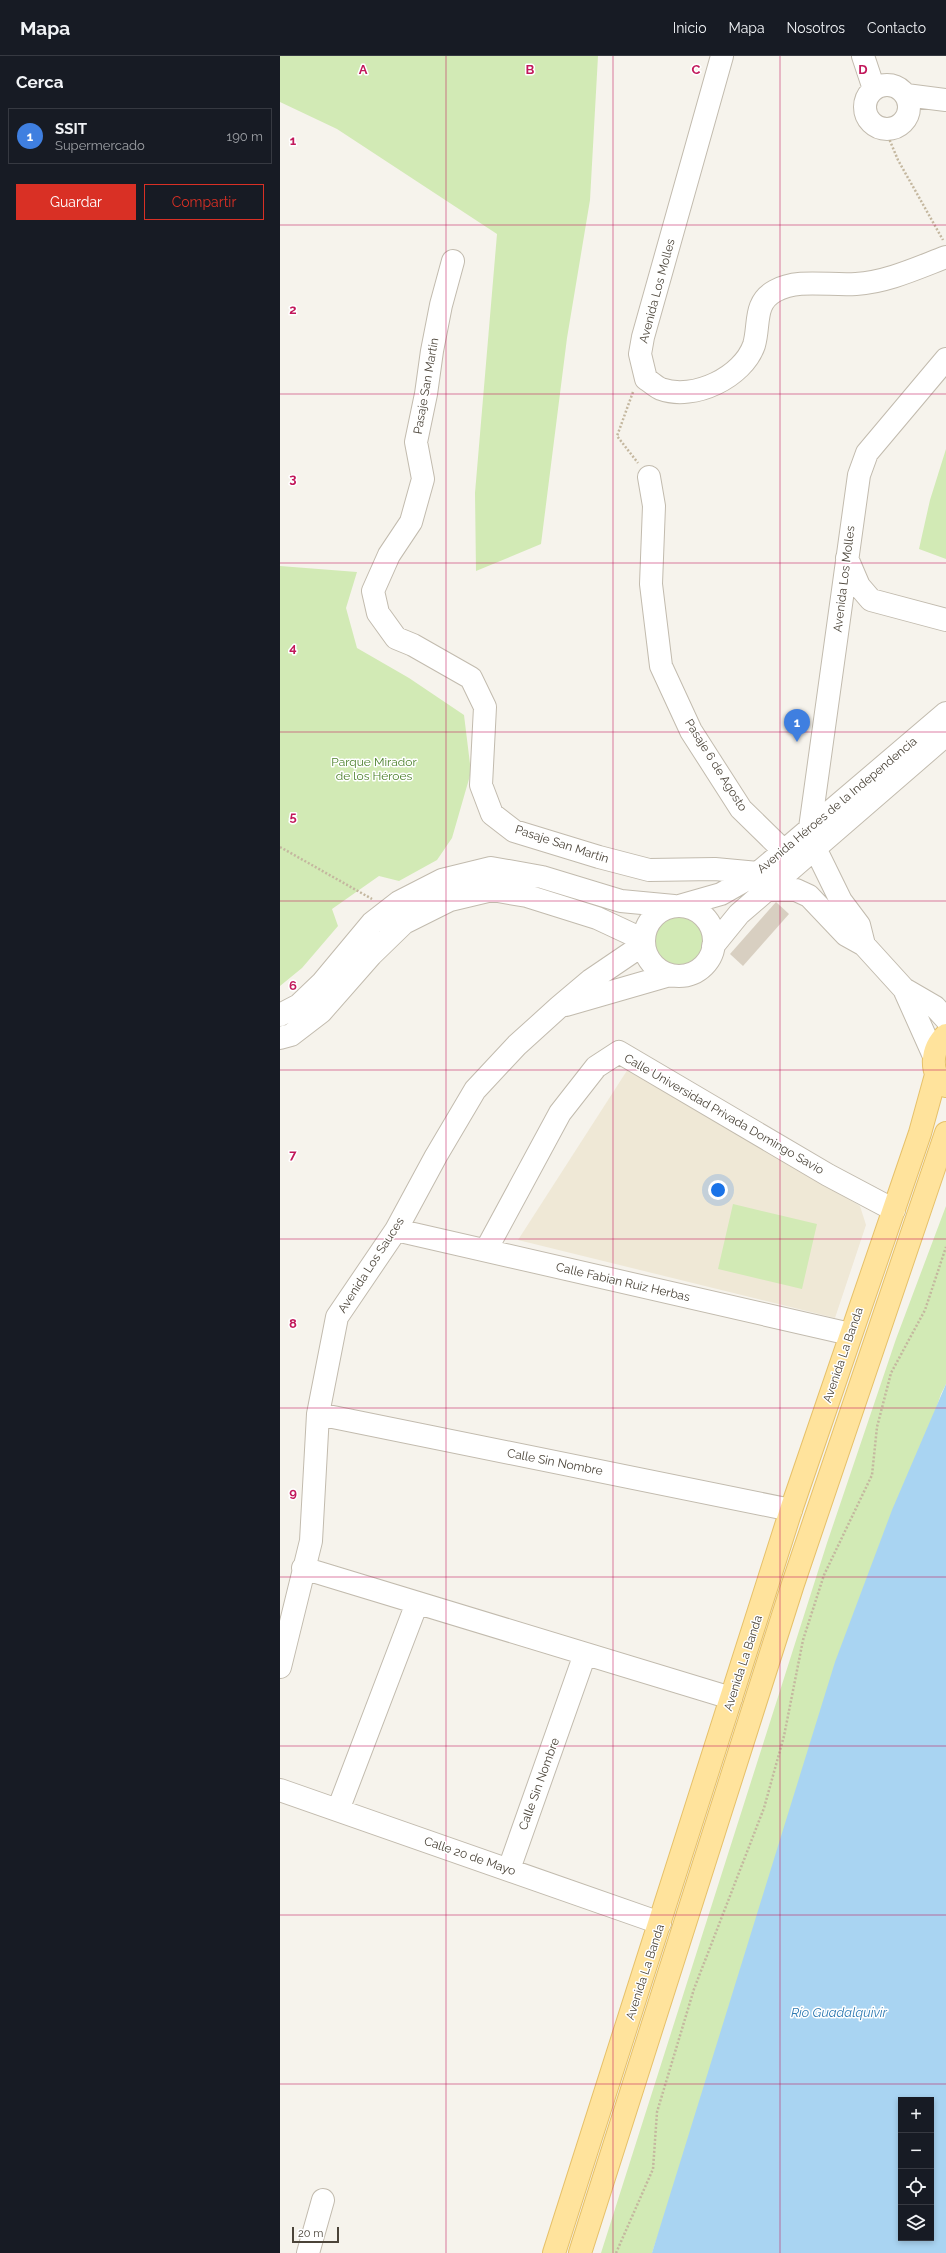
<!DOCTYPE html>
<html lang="es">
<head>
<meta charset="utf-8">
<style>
  :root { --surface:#171b24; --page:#20242c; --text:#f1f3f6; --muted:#9ea1a6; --line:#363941; --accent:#d93025 }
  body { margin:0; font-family:Raleway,sans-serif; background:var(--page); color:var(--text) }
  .controls { position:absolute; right:12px; bottom:12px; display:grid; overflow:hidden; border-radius:0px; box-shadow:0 2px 6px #0003 }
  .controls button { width:36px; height:36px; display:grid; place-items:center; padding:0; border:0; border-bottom:1px solid var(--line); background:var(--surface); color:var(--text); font:20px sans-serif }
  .scale { position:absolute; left:12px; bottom:10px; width:47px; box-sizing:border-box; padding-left:4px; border:2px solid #4b4439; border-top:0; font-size:11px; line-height:14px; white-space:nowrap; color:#4b4439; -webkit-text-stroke:3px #fff; paint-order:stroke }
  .you { position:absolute; left:438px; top:1134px; width:14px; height:14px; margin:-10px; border:3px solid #fff; border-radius:50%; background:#1a73e8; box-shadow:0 0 0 6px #1a73e833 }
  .badge { display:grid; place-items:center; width:26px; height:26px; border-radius:50%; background:var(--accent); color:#fff; font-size:13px; font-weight:700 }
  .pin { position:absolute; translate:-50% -33px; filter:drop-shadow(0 1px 2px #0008) }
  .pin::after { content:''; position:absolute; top:21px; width:14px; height:12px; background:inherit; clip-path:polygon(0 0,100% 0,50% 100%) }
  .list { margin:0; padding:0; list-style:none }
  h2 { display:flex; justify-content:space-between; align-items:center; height:52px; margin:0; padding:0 16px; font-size:17px }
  h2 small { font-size:13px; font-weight:400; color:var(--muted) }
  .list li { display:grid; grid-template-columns:26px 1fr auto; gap:12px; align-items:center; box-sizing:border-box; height:56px; margin:0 8px 8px; padding:0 8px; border:1px solid var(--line); border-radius:0px }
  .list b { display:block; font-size:15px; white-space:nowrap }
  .list p { margin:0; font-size:13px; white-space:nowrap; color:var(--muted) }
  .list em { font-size:13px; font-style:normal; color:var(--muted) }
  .actions { display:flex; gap:8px; padding:12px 16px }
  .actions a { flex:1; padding:9px 0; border:1px solid var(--accent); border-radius:0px; text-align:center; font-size:14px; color:var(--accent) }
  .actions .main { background:var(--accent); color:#fff }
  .icon { flex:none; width:22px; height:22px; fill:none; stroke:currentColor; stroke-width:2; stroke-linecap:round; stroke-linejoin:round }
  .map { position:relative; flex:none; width:666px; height:2197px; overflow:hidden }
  header { display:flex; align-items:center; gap:24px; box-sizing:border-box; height:56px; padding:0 20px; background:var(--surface); border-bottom:1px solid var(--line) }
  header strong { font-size:19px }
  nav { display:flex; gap:22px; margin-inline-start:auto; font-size:14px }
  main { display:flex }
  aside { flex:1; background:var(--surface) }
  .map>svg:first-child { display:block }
  .education { fill:#efe8d6 }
  .green { fill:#d2eab5 }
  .water { fill:#a9d4f2; fill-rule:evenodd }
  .building { fill:#d8cfc1 }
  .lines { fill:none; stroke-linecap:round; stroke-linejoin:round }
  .minor-casing { stroke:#c2bbae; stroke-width:24 }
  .major-casing { stroke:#e6c16a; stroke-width:24 }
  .path { stroke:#c4b79f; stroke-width:2.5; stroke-dasharray:2 2; stroke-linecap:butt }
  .minor { stroke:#fff; stroke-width:22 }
  .major { stroke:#ffe39c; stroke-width:22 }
  .grid { fill:none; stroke:#c2185b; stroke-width:1; stroke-opacity:0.55 }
  .labels { text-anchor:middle; stroke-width:3; stroke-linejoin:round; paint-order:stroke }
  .street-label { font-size:12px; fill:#4b4439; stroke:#fff }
  .park-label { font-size:12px; fill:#4a7f2a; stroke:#fff }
  .water-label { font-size:13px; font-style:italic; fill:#2e7ab2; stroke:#fff }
  .grid-label { font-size:13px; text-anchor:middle; font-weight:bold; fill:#c2185b; stroke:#fff; stroke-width:3; stroke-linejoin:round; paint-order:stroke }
</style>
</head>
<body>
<header>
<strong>Mapa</strong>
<nav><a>Inicio</a><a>Mapa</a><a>Nosotros</a><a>Contacto</a></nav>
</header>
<main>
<aside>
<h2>Cerca<small></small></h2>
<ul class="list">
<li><span class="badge" style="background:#3f7fe0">1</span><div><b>SSIT</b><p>Supermercado</p></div><em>190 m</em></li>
</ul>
<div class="actions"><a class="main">Guardar</a><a>Compartir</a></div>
</aside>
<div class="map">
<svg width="666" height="2197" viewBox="0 0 666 2197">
  <rect width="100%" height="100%" fill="#f6f3ec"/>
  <path class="education" d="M 348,1013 L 580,1150 L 586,1169 L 555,1262 L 238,1184 Z"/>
  <path class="green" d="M 0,0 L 318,0 L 310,144 L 287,282 L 261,488 L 196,515 L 195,437 L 217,178 L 57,73 L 0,46 Z
    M 666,393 L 666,503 L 639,493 L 650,444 Z
    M 0,510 L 77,516 L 66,552 L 77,592 L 129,622 L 184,659 L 191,716 L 172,782 L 157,804 L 119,825 L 99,820 L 52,853 L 58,870 L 22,912 L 0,930 Z
    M373 887a26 26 0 1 1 52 0a26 26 0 1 1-52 0Z
    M 453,1148 L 537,1168 L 522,1233 L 438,1213 Z
    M 666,1150 L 666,1328 L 661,1338 L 372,2197 L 321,2197 L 547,1487 L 616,1283 Z"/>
  <path class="water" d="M 666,1328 L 666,2197 L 372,2197 L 555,1606 L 612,1454 ZM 621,2044 L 651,2044 L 651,2182 L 621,2182 Z"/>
  <path class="building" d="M 496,846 L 509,858 L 463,910 L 450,898 Z"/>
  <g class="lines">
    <defs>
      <path id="minor" d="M 442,0 L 363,281 L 360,298 L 366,323 C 371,326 376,331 381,333 C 414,345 463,321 474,289 C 480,269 473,247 495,235 C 518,222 550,230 576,228 C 607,226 637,212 666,201
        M 583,0 L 594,33
        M585 51a22 22 0 1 1 44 0a22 22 0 1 1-44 0Z
        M 626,39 L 666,44
        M 173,205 L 161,249 L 152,295 L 146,338 L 136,386 L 143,423 L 131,466 L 109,499 L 93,535 L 98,557 L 116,582 L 133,589 L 191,622 L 205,651 L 201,729 L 212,758 L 234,775 L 319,801 L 369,814 L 435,813 L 478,817
        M 369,421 L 374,450 L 371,528 L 381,610 L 411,675 L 461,753 L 505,796
        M 567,502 L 579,530 L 591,544 L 666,564
        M 530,772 L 579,419 L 587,397 L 666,303
        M 526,782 L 535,792 L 561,845 L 579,869 L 584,889
        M 486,834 L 516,834 L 529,840 L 566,879 L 584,889 L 624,933 L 655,951 L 666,963
        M 399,850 L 441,838 L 478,817 L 666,657
        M364 885a35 35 0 1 1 70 0a35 35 0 1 1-70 0Z
        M 433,890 L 459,858 L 666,679
        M 624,933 L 654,1000
        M 286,949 L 390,919
        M 0,959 L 19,949 L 42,927 L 92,867 L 119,846 L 162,824 L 211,812 L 262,821 L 341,845 L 394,850
        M 0,982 L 11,979 L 41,956 L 91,899 L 124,867 L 170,844 L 212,834 L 247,840 L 317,862 L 364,884
        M 116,1174 L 570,1278
        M 206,1194 L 280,1057 L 316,1011 L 339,996 L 548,1119 L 614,1154
        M 38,1358 L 511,1454
        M 23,1512 L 451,1642
        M 0,1611 L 31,1485 L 38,1358 L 57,1261 L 116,1174 L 156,1100 L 195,1034 L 237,989 L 279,951 L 311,924 L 364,888
        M 0,1734 L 380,1867
        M 58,1754 L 137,1547
        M 229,1813 L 305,1598
        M 28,2197 L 43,2144"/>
      <path id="major" d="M 665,1030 C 649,1016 651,993 666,979
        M 274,2197 L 511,1454 L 640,1077 L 656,1019
        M 300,2197 L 513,1528 L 666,1077"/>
    </defs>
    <use href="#minor" class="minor-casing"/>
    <use href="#major" class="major-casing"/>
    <path class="path" d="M 605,73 L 618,104 L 663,184
      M 353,336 L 337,380 L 358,407
      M 0,791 L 92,843
      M 336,2197 L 373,2113 L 377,2056 L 414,1933 L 484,1752 L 504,1680 L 523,1584 L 544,1519 L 592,1419 L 597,1371 L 611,1317 L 645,1254 L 666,1191"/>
    <use href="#minor" class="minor"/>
    <use href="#major" class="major"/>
  </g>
  <path class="grid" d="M 166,0 L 166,2197M 333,0 L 333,2197M 500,0 L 500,2197M 0,169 L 666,169M 0,338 L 666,338M 0,507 L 666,507M 0,676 L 666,676M 0,845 L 666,845M 0,1014 L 666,1014M 0,1183 L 666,1183M 0,1352 L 666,1352M 0,1521 L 666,1521M 0,1690 L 666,1690M 0,1859 L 666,1859M 0,2028 L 666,2028"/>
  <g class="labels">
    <g class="street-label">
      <text transform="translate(377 235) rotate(-75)" y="4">Avenida Los Molles</text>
      <text transform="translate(146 330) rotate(-80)" y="4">Pasaje San Martin</text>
      <text transform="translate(564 523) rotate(-83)" y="4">Avenida Los Molles</text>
      <text transform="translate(436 709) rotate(58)" y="4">Pasaje 6 de Agosto</text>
      <text transform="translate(557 749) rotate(-40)" y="4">Avenida Héroes de la Independencia</text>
      <text transform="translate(282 788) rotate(18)" y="4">Pasaje San Martin</text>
      <text transform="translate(444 1058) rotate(30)" y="4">Calle Universidad Privada Domingo Savio</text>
      <text transform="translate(91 1209) rotate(-57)" y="4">Avenida Los Sauces</text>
      <text transform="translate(343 1226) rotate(13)" y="4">Calle Fabian Ruiz Herbas</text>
      <text transform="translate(563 1299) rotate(-71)" y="4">Avenida La Banda</text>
      <text transform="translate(275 1406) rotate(11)" y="4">Calle Sin Nombre</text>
      <text transform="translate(463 1607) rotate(-72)" y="4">Avenida La Banda</text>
      <text transform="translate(259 1728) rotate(-70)" y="4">Calle Sin Nombre</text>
      <text transform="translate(190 1800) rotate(19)" y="4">Calle 20 de Mayo</text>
      <text transform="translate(365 1916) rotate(-72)" y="4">Avenida La Banda</text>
    </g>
    <g class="park-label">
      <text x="94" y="710">Parque Mirador<tspan x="94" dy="14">de los Héroes</tspan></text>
    </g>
    <g class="water-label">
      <text x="559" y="1961">Río Guadalquivir</text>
    </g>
  </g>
  <g class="grid-label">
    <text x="83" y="18">A</text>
    <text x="250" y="18">B</text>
    <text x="416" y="18">C</text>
    <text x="583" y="18">D</text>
    <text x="13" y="89">1</text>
    <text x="13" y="258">2</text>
    <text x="13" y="427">3</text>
    <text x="13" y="596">4</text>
    <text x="13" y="765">5</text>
    <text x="13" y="934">6</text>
    <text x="13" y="1103">7</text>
    <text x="13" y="1272">8</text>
    <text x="13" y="1441">9</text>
  </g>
</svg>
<div class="controls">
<button>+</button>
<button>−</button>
<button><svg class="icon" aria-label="locate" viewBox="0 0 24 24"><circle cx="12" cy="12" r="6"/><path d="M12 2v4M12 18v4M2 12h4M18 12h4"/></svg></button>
<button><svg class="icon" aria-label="layers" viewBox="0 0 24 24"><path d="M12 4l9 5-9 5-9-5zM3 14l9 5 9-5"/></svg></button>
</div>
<div class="scale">20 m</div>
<div class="you"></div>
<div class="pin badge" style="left:517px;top:686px;background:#3f7fe0">1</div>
</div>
</main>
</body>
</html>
